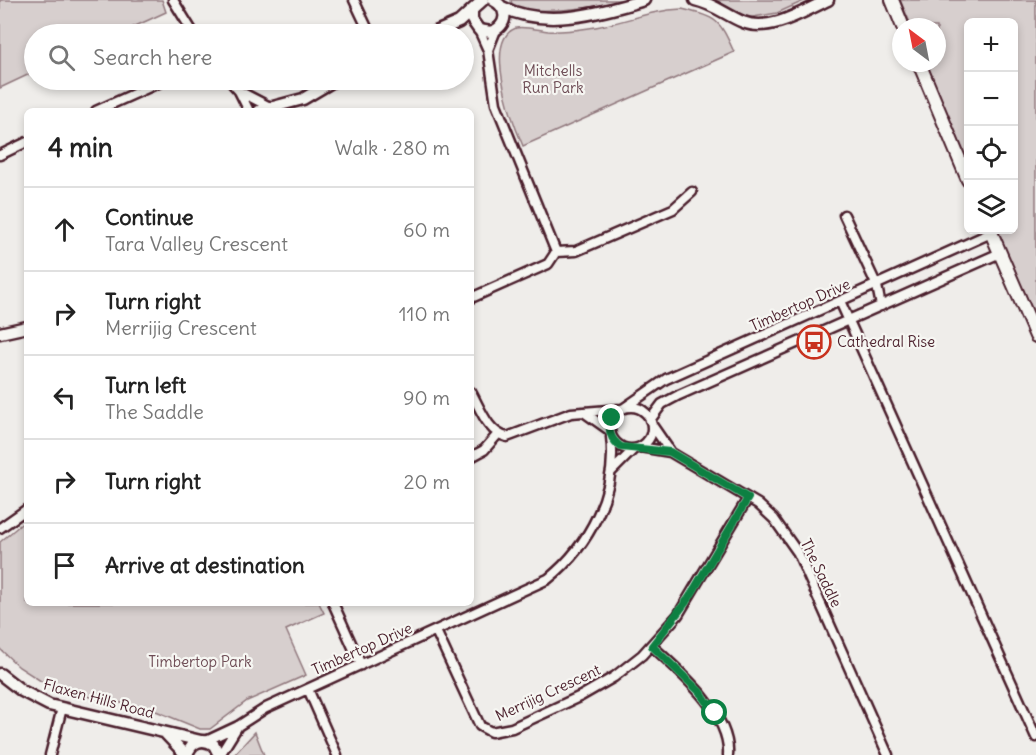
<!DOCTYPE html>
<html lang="en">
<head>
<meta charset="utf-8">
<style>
  :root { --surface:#fff; --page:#f2f2f2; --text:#222; --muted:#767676; --line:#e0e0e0 }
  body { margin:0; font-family:Delius,sans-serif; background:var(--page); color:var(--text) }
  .controls { position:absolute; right:18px; top:18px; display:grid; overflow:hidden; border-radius:9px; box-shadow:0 3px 9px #0003 }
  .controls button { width:54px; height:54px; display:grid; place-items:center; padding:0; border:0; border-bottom:2px solid var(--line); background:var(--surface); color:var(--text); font:30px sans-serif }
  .compass { position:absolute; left:892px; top:18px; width:54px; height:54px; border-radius:50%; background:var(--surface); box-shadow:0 3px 9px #0003; rotate:328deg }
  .stop { position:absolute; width:18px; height:18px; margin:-14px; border:4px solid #0b8043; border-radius:50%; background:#fff }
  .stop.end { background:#0b8043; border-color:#fff; box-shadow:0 2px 6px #0008 }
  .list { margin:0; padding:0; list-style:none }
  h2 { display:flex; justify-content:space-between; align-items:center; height:78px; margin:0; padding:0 24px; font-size:26px }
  h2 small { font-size:20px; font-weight:400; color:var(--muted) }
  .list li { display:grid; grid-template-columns:39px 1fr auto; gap:18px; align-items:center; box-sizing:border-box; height:84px; padding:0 24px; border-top:2px solid var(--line) }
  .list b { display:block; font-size:22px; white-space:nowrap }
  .list p { margin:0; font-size:20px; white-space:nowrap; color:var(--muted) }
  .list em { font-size:20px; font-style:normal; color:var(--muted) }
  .icon { flex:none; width:33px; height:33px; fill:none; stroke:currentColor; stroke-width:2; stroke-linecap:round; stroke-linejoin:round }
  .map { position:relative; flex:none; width:1036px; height:755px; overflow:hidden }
  .search { position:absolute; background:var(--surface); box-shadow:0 3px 9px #0003; left:24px; top:24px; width:450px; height:66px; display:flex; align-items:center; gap:15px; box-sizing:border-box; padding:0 21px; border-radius:33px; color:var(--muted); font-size:22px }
  .panel { position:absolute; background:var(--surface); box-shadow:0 3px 9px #0003; left:24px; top:108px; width:450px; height:498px; border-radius:9px }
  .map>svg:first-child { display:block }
  .green { fill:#d7cfce; stroke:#90777c; stroke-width:1.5 }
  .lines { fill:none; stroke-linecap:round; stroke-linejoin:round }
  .minor-casing { stroke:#4a1f2b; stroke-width:13 }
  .tertiary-casing { stroke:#4a1f2b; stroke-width:15 }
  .secondary-casing { stroke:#4a1f2b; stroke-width:16 }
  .minor { stroke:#f6f6f2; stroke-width:8 }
  .tertiary { stroke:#f6f6f2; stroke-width:10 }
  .secondary { stroke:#f6f6f2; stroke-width:12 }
  .route { stroke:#0b8043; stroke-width:8 }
  .labels { text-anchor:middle; stroke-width:4.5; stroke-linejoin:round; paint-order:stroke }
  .park-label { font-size:15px; fill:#6d4b54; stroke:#f6f6f2 }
  .street-label { font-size:15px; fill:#4a1f2b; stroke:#f6f6f2 }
  .poi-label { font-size:15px; fill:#4a1f2b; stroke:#f6f6f2; text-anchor:start }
</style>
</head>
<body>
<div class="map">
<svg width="1036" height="755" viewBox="0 0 1036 755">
  <rect width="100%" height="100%" fill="#efedea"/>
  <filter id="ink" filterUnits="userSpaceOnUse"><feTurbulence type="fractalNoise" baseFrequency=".0167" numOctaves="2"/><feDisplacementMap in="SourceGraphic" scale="12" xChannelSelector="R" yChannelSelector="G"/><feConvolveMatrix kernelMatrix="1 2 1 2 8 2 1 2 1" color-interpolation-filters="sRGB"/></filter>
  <g filter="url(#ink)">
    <path class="green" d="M 0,0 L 162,0 L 166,12 L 118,34 L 34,34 L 34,72 L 0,88 Z
      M 511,0 L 627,0 C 589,10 553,12 513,10 Z
      M 715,0 L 806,0 L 777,13 L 747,18 Z
      M 900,0 L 1036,0 L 1036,319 L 997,230 L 1014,230 L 1014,22 L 968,22 L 968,163 L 926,63 L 937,63 L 937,27 L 912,27 Z
      M 682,9 C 718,18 719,19 734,52 L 523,146 C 513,123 482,40 516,28 C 524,26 539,30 548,31 C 561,32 575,30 589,28 C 622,24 648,10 682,9 Z
      M 27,519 L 27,603 L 319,603 L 324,613 L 286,630 L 306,675 L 247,701 L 210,729 L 200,729 L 151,709 L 76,694 L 44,683 L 19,667 L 0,649 L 0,542 Z
      M 255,732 L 264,755 L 234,755 Z"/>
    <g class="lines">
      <defs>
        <path id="minor" d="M 173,0 L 194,34
          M 354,0 L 370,34
          M 479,30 L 488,50
          M 496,30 L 488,50 L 496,104 L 556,252
          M 229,80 L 239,91 L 249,111
          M 239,91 L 270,107
          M 96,111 L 165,80
          M 0,155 L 27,142
          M 844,215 L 877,286 L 881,306
          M 471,298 L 548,264 L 556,252 L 576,251 L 673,209 L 692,192
          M 840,301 L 1036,737
          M 471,392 C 480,408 488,433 507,437 L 571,413 L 621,409
          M610 428a21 21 0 1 1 42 0a21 21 0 1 1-42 0Z
          M 624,408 L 666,379 L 991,233
          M 585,413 L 609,430
          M 650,420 L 662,404 L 679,395 L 1000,253
          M 652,425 L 670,451
          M 640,447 L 670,452 L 758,504 L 774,519 L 798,553 L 888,755
          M 471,457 L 484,450 L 498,434
          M 611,472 L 634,449
          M 0,528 L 27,509
          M 333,603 L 361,665
          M 436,631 L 480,726 L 491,732 L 512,728 L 581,696 L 614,677 L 642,655 L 678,615 L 748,498
          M 652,646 C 679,671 731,714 728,755
          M 308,689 L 337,755
          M 206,741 L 238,726 L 266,708 L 548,579 C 589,546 618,491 611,437
          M 50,755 L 62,708
          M 220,755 L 238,726"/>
        <path id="tertiary" d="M 483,0 L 472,10 L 472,20 L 479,30 L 491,32 C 508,26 509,8 493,0
          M 695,0 C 714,4 726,15 743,22 C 770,33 804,11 828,0
          M 502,7 C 545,29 601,13 644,0
          M 431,34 L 459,22 L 472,10
          M 273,107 L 303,99 L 335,80
          M 259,111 L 270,107 L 278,109
          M 0,333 L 27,327
          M 0,674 L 22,691 L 49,705 L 201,741
          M 166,734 L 186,755
          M 187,755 C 191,742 202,737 214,745 L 219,755"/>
        <path id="secondary" d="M 892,0 L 903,27
          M 919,63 L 968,180
          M 990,230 L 1036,336"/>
      </defs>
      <use href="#minor" class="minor-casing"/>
      <use href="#tertiary" class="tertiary-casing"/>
      <use href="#secondary" class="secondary-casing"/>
      <use href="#minor" class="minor"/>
      <use href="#tertiary" class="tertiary"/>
      <use href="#secondary" class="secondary"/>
    </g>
  </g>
  <g class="lines" filter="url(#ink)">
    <path class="route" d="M 612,418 C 607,430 610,439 621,447 L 670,452 L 748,498 L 689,598 L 652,646 L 700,692 L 715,713"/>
  </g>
  <defs>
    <symbol id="bus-ring" viewBox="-11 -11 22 22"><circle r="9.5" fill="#f6f6f2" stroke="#c8321e" stroke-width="1.5"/><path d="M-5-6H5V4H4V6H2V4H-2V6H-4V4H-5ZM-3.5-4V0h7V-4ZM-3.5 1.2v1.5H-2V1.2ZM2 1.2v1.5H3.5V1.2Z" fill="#c8321e"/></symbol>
  </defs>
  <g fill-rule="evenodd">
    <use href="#bus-ring" x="795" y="323" width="38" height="38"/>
  </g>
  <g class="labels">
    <g class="park-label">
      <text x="553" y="76">Mitchells<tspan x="553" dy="17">Run Park</tspan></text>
      <text x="200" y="667">Timbertop Park</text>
    </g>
    <g class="street-label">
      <text transform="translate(800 305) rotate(-24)" y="5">Timbertop Drive</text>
      <text transform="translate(821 573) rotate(64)" y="5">The Saddle</text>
      <text transform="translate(362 649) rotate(-24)" y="5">Timbertop Drive</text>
      <text transform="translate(548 693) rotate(-25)" y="5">Merrijig Crescent</text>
      <text transform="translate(99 699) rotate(15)" y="5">Flaxen Hills Road</text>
    </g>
    <g class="poi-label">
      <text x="837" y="347">Cathedral Rise</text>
    </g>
  </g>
</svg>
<div class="controls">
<button>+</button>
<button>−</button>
<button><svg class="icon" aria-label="locate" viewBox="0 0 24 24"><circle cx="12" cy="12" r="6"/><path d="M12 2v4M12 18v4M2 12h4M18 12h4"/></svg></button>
<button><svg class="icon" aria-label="layers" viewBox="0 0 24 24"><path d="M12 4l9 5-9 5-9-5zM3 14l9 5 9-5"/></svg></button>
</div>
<svg class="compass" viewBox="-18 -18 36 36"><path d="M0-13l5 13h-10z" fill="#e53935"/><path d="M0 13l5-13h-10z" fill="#767676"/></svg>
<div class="stop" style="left:715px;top:713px"></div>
<div class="stop end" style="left:612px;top:418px"></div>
<div class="search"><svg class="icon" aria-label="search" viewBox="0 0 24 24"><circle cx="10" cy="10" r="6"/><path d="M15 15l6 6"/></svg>Search here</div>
<section class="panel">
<h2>4 min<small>Walk · 280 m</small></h2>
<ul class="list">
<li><svg class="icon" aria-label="ahead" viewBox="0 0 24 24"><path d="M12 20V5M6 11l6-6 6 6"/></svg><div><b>Continue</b><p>Tara Valley Crescent</p></div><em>60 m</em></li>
<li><svg class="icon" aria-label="right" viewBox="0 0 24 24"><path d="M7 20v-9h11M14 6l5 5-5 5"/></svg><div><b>Turn right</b><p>Merrijig Crescent</p></div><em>110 m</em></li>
<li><svg class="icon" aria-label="left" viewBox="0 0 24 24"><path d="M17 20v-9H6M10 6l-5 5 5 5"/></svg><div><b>Turn left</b><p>The Saddle</p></div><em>90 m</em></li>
<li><svg class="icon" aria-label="right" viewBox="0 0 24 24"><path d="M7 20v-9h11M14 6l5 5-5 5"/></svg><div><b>Turn right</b></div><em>20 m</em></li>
<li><svg class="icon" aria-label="arrive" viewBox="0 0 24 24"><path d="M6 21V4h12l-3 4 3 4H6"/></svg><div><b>Arrive at destination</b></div></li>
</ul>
</section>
</div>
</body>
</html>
